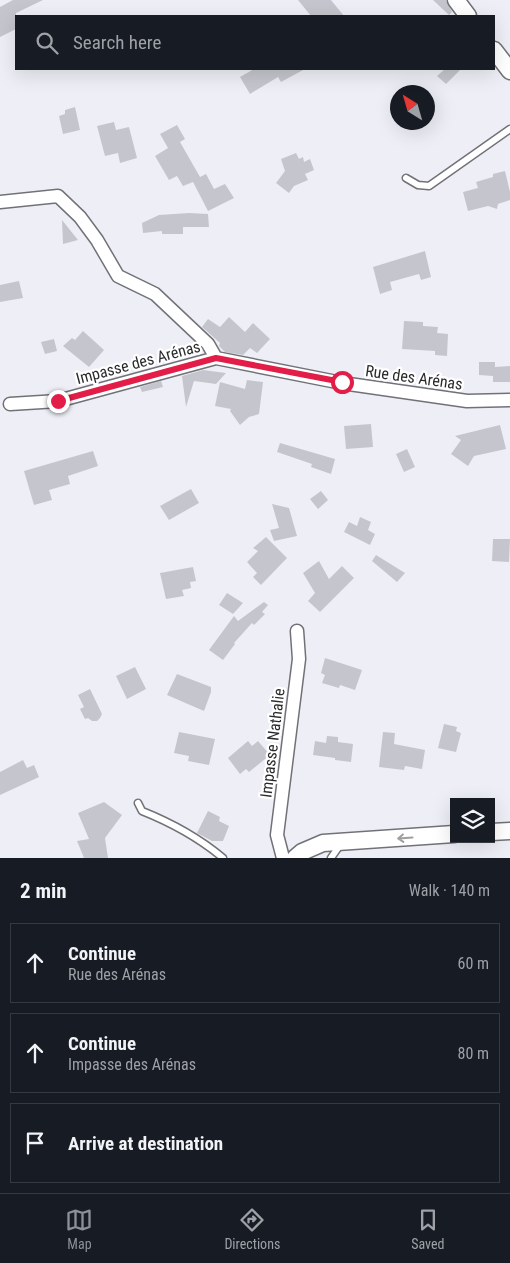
<!DOCTYPE html>
<html lang="en">
<head>
<meta charset="utf-8">
<style>
  :root { --surface:#171b24; --page:#242831; --text:#f1f3f6; --muted:#9ea1a6; --line:#363941; --accent:#8c9099 }
  body { margin:0; font-family:"Roboto Condensed",sans-serif; background:var(--page); color:var(--text) }
  .controls { position:absolute; right:15px; bottom:15px; display:grid; overflow:hidden; border-radius:0px; box-shadow:0 5px 20px #0002 }
  .controls button { width:45px; height:45px; display:grid; place-items:center; padding:0; border:0; border-bottom:1px solid var(--line); background:var(--surface); color:var(--text); font:25px sans-serif }
  .compass { position:absolute; left:390px; top:85px; width:45px; height:45px; border-radius:50%; background:var(--surface); box-shadow:0 5px 20px #0002; rotate:323deg }
  .stop { position:absolute; width:15px; height:15px; margin:-11px; border:4px solid #e11d48; border-radius:50%; background:#fff }
  .stop.end { background:#e11d48; border-color:#fff; box-shadow:0 1px 5px #0008 }
  .list { margin:0; padding:0; list-style:none }
  h2 { display:flex; justify-content:space-between; align-items:center; height:65px; margin:0; padding:0 20px; font-size:21px }
  h2 small { font-size:16px; font-weight:400; color:var(--muted) }
  .list li { display:grid; grid-template-columns:32px 1fr auto; gap:15px; align-items:center; box-sizing:border-box; height:80px; margin:0 10px 10px; padding:0 10px; border:1px solid var(--line); border-radius:0px }
  .list b { display:block; font-size:19px; white-space:nowrap }
  .list p { margin:0; font-size:16px; white-space:nowrap; color:var(--muted) }
  .list em { font-size:16px; font-style:normal; color:var(--muted) }
  .icon { flex:none; width:28px; height:28px; fill:none; stroke:currentColor; stroke-width:2; stroke-linecap:round; stroke-linejoin:round }
  .map { position:relative; flex:none; width:510px; height:858px; overflow:hidden }
  .search { position:absolute; background:var(--surface); box-shadow:0 5px 20px #0002; left:15px; right:15px; top:15px; height:55px; display:flex; align-items:center; gap:12px; box-sizing:border-box; padding:0 18px; border-radius:0px; color:var(--muted); font-size:19px }
  .sheet { height:335px; background:var(--surface) }
  nav { display:flex; justify-content:space-around; align-items:center; box-sizing:border-box; height:70px; border-top:1px solid var(--line); background:var(--surface); font-size:14px; color:var(--muted) }
  nav a { display:grid; justify-items:center; gap:2px }
  nav .on { color:var(--accent) }
  .map>svg:first-child { display:block }
  .building { fill:#c5c6cd }
  .lines { fill:none; stroke-linecap:round; stroke-linejoin:round }
  .service-casing { stroke:#707278; stroke-width:9 }
  .minor-casing { stroke:#707278; stroke-width:15 }
  .tertiary-casing { stroke:#707278; stroke-width:19 }
  .service { stroke:#fff; stroke-width:6 }
  .minor { stroke:#fff; stroke-width:12 }
  .tertiary { stroke:#fff; stroke-width:16 }
  .oneway { stroke:#9f9fa0 }
  .route { stroke:#e11d48; stroke-width:6 }
  .labels { text-anchor:middle; stroke-width:4.5; stroke-linejoin:round; paint-order:stroke }
  .street-label { font-size:16px; fill:#292a2c; stroke:#fff }
</style>
</head>
<body>
<div class="map">
<svg width="510" height="858" viewBox="0 0 510 858">
  <rect width="100%" height="100%" fill="#eeeff6"/>
  <path class="building" d="M 13,0 L 43,0 L 16,13 L 16,29 L 0,37 L 0,7 Z
    M 298,0 L 331,0 L 344,16 L 311,16 Z
    M 433,0 L 446,0 L 452,12 L 449,15 Z
    M 254,69 L 305,69 L 281,82 L 278,77 L 250,94 L 240,77 Z
    M 445,69 L 461,69 L 446,84 L 437,76 Z
    M 75,107 L 80,130 L 63,134 L 59,116 L 65,114 L 65,110 Z
    M 114,122 L 116,130 L 129,127 L 137,158 L 120,163 L 118,153 L 105,156 L 97,126 Z
    M 177,125 L 185,139 L 180,142 L 200,177 L 206,174 L 214,189 L 225,184 L 234,198 L 208,211 L 193,182 L 183,186 L 177,176 L 169,180 L 155,156 L 168,148 L 160,134 Z
    M 296,153 L 299,159 L 303,157 L 304,162 L 310,159 L 314,170 L 305,174 L 308,180 L 294,186 L 289,193 L 276,183 L 285,171 L 281,159 Z
    M 505,171 L 510,192 L 510,200 L 498,204 L 497,209 L 488,206 L 468,211 L 463,192 L 478,188 L 476,182 L 493,177 L 493,174 Z
    M 189,213 L 208,214 L 209,227 L 183,227 L 183,234 L 162,234 L 162,231 L 143,233 L 142,223 L 159,215 Z
    M 62,220 L 78,240 L 63,244 Z
    M 425,251 L 431,277 L 421,280 L 419,274 L 390,282 L 392,290 L 380,294 L 373,267 Z
    M 19,281 L 23,298 L 0,302 L 0,285 Z
    M 229,317 L 245,332 L 253,323 L 270,339 L 257,353 L 250,348 L 243,355 L 225,352 L 219,346 L 220,343 L 202,327 L 208,319 L 220,327 Z
    M 404,321 L 423,322 L 423,326 L 438,327 L 437,333 L 448,334 L 447,356 L 435,355 L 435,351 L 402,349 Z
    M 83,331 L 104,350 L 89,367 L 63,346 L 72,338 L 75,340 Z
    M 54,339 L 57,351 L 45,354 L 41,342 Z
    M 479,362 L 495,362 L 495,367 L 510,366 L 510,382 L 493,382 L 493,376 L 479,375 Z
    M 203,370 L 226,373 L 216,384 L 194,381 L 186,407 L 182,376 Z
    M 247,380 L 263,382 L 259,414 L 249,417 L 240,425 L 230,411 L 231,409 L 215,406 L 220,382 L 245,389 Z
    M 161,381 L 163,387 L 142,392 L 140,387 Z
    M 371,424 L 373,447 L 346,449 L 344,426 Z
    M 500,425 L 506,449 L 474,456 L 468,466 L 451,454 L 461,440 L 455,436 Z
    M 280,443 L 335,459 L 331,474 L 311,467 L 312,464 L 277,452 Z
    M 407,449 L 415,467 L 404,472 L 396,454 Z
    M 93,451 L 98,466 L 68,476 L 70,484 L 49,490 L 52,500 L 34,505 L 24,471 Z
    M 191,489 L 199,503 L 169,520 L 160,506 Z
    M 321,491 L 328,500 L 318,509 L 310,499 Z
    M 272,504 L 289,508 L 297,536 L 274,541 L 270,530 L 279,528 Z
    M 360,517 L 371,522 L 368,530 L 375,534 L 370,545 L 344,532 L 349,522 L 357,526 Z
    M 266,537 L 287,558 L 261,585 L 253,577 L 257,573 L 247,562 L 258,551 L 253,548 Z
    M 493,539 L 510,539 L 509,562 L 492,561 Z
    M 376,555 L 405,573 L 397,582 L 372,561 Z
    M 319,561 L 329,579 L 342,566 L 354,578 L 320,612 L 308,601 L 315,593 L 303,573 Z
    M 193,567 L 196,581 L 190,582 L 191,588 L 182,590 L 184,596 L 166,599 L 160,573 Z
    M 227,593 L 243,603 L 233,614 L 219,605 Z
    M 264,602 L 268,605 L 262,612 L 265,614 L 254,625 L 252,623 L 234,643 L 235,644 L 223,660 L 209,650 L 234,616 L 238,621 Z
    M 325,658 L 362,670 L 355,690 L 340,685 L 339,688 L 322,683 L 325,675 L 321,673 Z
    M 135,667 L 146,689 L 127,699 L 116,676 Z
    M 177,674 L 211,687 L 211,692 L 204,711 L 167,695 Z
    M 90,689 L 102,714 L 100,718 L 97,721 L 92,721 L 88,718 L 85,719 L 80,709 L 84,707 L 78,695 Z
    M 444,724 L 457,727 L 456,731 L 461,733 L 456,752 L 438,748 Z
    M 179,732 L 215,739 L 209,765 L 188,761 L 189,756 L 174,753 Z
    M 383,732 L 395,733 L 394,744 L 425,750 L 422,769 L 405,766 L 404,770 L 379,767 Z
    M 327,736 L 338,737 L 338,742 L 353,744 L 351,762 L 335,760 L 335,758 L 313,755 L 315,741 L 326,743 Z
    M 248,741 L 252,746 L 258,741 L 270,755 L 249,772 L 246,769 L 240,774 L 228,758 Z
    M 23,760 L 27,768 L 34,765 L 39,777 L 0,795 L 0,772 Z
    M 104,802 L 122,815 L 105,838 L 108,858 L 84,858 L 77,841 L 89,839 L 78,813 Z
    M 208,811 L 220,817 L 219,821 L 229,826 L 223,841 L 212,841 L 197,833 Z"/>
  <g class="lines">
    <defs>
      <path id="service" d="M 406,178 L 418,185 L 429,186 L 510,129
        M 138,803 L 142,811 C 172,823 198,837 223,858
        M 331,858 L 340,845"/>
      <path id="minor" d="M 0,202 L 58,196 L 80,217 L 97,240 L 118,276 L 155,294 L 208,344 L 216,358 L 342,383 L 467,401 L 510,400
        M 10,404 L 58,401 L 216,358
        M 283,858 L 277,835 L 299,659 L 297,631"/>
      <path id="tertiary" d="M 456,0 L 468,16
        M 494,50 L 510,71
        M 491,832 L 510,831
        M 295,858 L 302,852 L 323,843 L 454,834"/>
    </defs>
    <use href="#service" class="service-casing"/>
    <use href="#minor" class="minor-casing"/>
    <use href="#tertiary" class="tertiary-casing"/>
    <use href="#service" class="service"/>
    <use href="#minor" class="minor"/>
    <use href="#tertiary" class="tertiary"/>
  </g>
  <defs><path id="oneway-shaft" d="M-6 0H5M1.5-3L5.5 0L1.5 3" fill="none" stroke-width="1.6" stroke-linecap="round" stroke-linejoin="round" transform="scale(1.25)"/></defs>
  <use class="oneway" href="#oneway-shaft" transform="translate(405 838) rotate(176)"/>
  <g class="lines">
    <path class="route" d="M 58,401 L 216,358 L 342,382"/>
  </g>
  <g class="labels">
    <g class="street-label">
      <text transform="translate(138 362) rotate(-15)" y="6">Impasse des Arénas</text>
      <text transform="translate(414 377) rotate(8)" y="6">Rue des Arénas</text>
      <text transform="translate(272 743) rotate(-83)" y="6">Impasse Nathalie</text>
    </g>
  </g>
</svg>
<div class="controls">
<button><svg class="icon" aria-label="layers" viewBox="0 0 24 24"><path d="M12 4l9 5-9 5-9-5zM3 14l9 5 9-5"/></svg></button>
</div>
<svg class="compass" viewBox="-18 -18 36 36"><path d="M0-13l5 13h-10z" fill="#e53935"/><path d="M0 13l5-13h-10z" fill="#9ea1a6"/></svg>
<div class="stop" style="left:342px;top:382px"></div>
<div class="stop end" style="left:58px;top:401px"></div>
<div class="search"><svg class="icon" aria-label="search" viewBox="0 0 24 24"><circle cx="10" cy="10" r="6"/><path d="M15 15l6 6"/></svg>Search here</div>
</div>
<section class="sheet">
<h2>2 min<small>Walk · 140 m</small></h2>
<ul class="list">
<li><svg class="icon" aria-label="ahead" viewBox="0 0 24 24"><path d="M12 20V5M6 11l6-6 6 6"/></svg><div><b>Continue</b><p>Rue des Arénas</p></div><em>60 m</em></li>
<li><svg class="icon" aria-label="ahead" viewBox="0 0 24 24"><path d="M12 20V5M6 11l6-6 6 6"/></svg><div><b>Continue</b><p>Impasse des Arénas</p></div><em>80 m</em></li>
<li><svg class="icon" aria-label="arrive" viewBox="0 0 24 24"><path d="M6 21V4h12l-3 4 3 4H6"/></svg><div><b>Arrive at destination</b></div></li>
</ul>
</section>
<nav>
<a class="on"><svg class="icon" aria-label="map" viewBox="0 0 24 24"><path d="M3 6l6-2 6 2 6-2v14l-6 2-6-2-6 2zM9 4v14M15 6v14"/></svg>Map</a>
<a><svg class="icon" aria-label="directions" viewBox="0 0 24 24"><path d="M12 3l9 9-9 9-9-9zM9 14v-3h6M13 9l2 2-2 2"/></svg>Directions</a>
<a><svg class="icon" aria-label="saved" viewBox="0 0 24 24"><path d="M7 4h10v16l-5-4-5 4z"/></svg>Saved</a>
</nav>
</body>
</html>
